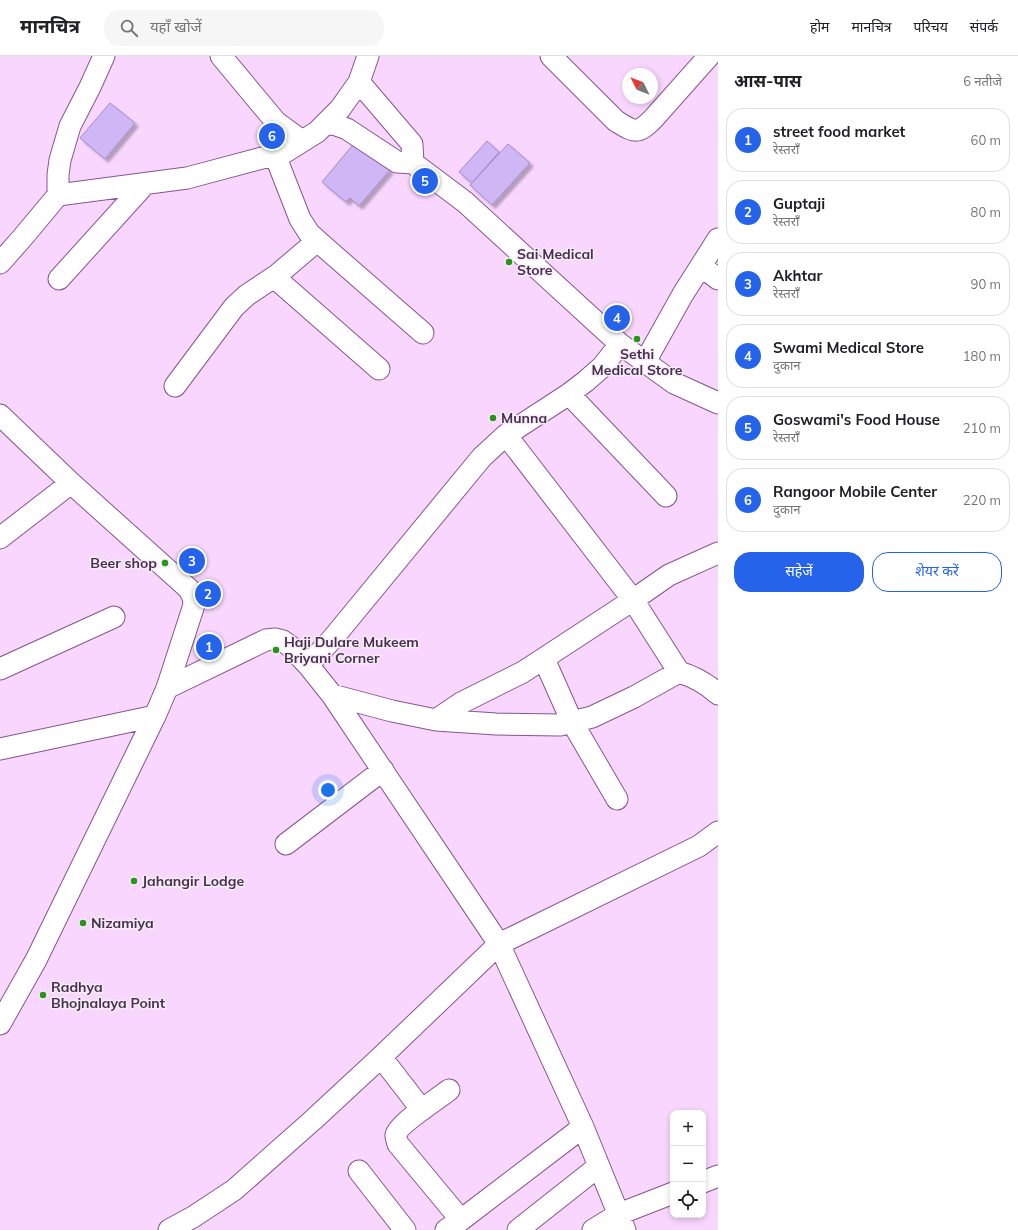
<!DOCTYPE html>
<html lang="hi">
<head>
<meta charset="utf-8">
<style>
  :root { --surface:#fff; --page:#f6f6f6; --text:#202124; --muted:#757577; --line:#e0e0e0; --accent:#2563eb }
  body { margin:0; font-family:Mulish,"Noto Sans Devanagari",sans-serif; background:var(--page); color:var(--text) }
  .controls { position:absolute; right:12px; bottom:12px; display:grid; overflow:hidden; border-radius:8px; box-shadow:0 2px 6px #0003 }
  .controls button { width:36px; height:36px; display:grid; place-items:center; padding:0; border:0; border-bottom:1px solid var(--line); background:var(--surface); color:var(--text); font:20px sans-serif }
  .compass { position:absolute; left:622px; top:12px; width:36px; height:36px; border-radius:50%; background:var(--surface); box-shadow:0 2px 6px #0003; rotate:312deg }
  .you { position:absolute; left:328px; top:734px; width:14px; height:14px; margin:-10px; border:3px solid #fff; border-radius:50%; background:#1a73e8; box-shadow:0 0 0 6px #1a73e833 }
  .badge { display:grid; place-items:center; width:26px; height:26px; border-radius:50%; background:var(--accent); color:#fff; font-size:13px; font-weight:700 }
  .pin { position:absolute; translate:-50% -50%; border:2px solid #fff; box-shadow:0 1px 4px #0006 }
  .list { margin:0; padding:0; list-style:none }
  h2 { display:flex; justify-content:space-between; align-items:center; height:52px; margin:0; padding:0 16px; font-size:17px }
  h2 small { font-size:13px; font-weight:400; color:var(--muted) }
  .list li { display:grid; grid-template-columns:26px 1fr auto; gap:12px; align-items:center; box-sizing:border-box; height:64px; margin:0 8px 8px; padding:0 8px; border:1px solid var(--line); border-radius:16px }
  .list b { display:block; font-size:15px; white-space:nowrap }
  .list p { margin:0; font-size:13px; white-space:nowrap; color:var(--muted) }
  .list em { font-size:13px; font-style:normal; color:var(--muted) }
  .actions { display:flex; gap:8px; padding:12px 16px }
  .actions a { flex:1; padding:9px 0; border:1px solid var(--accent); border-radius:16px; text-align:center; font-size:14px; color:var(--accent) }
  .actions .main { background:var(--accent); color:#fff }
  .icon { flex:none; width:22px; height:22px; fill:none; stroke:currentColor; stroke-width:2; stroke-linecap:round; stroke-linejoin:round }
  .map { position:relative; flex:none; width:718px; height:1174px; overflow:hidden }
  header { display:flex; align-items:center; gap:24px; box-sizing:border-box; height:56px; padding:0 20px; background:var(--surface); border-bottom:1px solid var(--line) }
  header strong { font-size:19px }
  nav { display:flex; gap:22px; margin-inline-start:auto; font-size:14px }
  .search { width:280px; height:36px; background:var(--page); display:flex; align-items:center; gap:10px; box-sizing:border-box; padding:0 14px; border-radius:16px; color:var(--muted); font-size:15px }
  main { display:flex }
  aside { flex:1; background:var(--surface) }
  .map>svg:first-child { display:block }
  .building { fill:#ceb7f4; stroke:#a488d1; filter:url(#shadow) }
  .lines { fill:none; stroke-linecap:round; stroke-linejoin:round }
  .street-casing { stroke:#885491; stroke-width:23 }
  .street { stroke:#fff; stroke-width:21 }
  .poi-dot { fill:#29931a; stroke:#f8ecfa; stroke-width:1.5 }
  .labels { text-anchor:middle; stroke-width:3; stroke-linejoin:round; paint-order:stroke }
  .poi-label { font-size:14px; font-weight:bold; fill:#47304b; stroke:#f8ecfa; text-anchor:start }
</style>
</head>
<body>
<header>
<strong>मानचित्र</strong>
<div class="search"><svg class="icon" aria-label="search" viewBox="0 0 24 24"><circle cx="10" cy="10" r="6"/><path d="M15 15l6 6"/></svg>यहाँ खोजें</div>
<nav><a>होम</a><a>मानचित्र</a><a>परिचय</a><a>संपर्क</a></nav>
</header>
<main>
<div class="map">
<svg width="718" height="1174" viewBox="0 0 718 1174">
  <defs>
    <filter id="shadow"><feDropShadow dx="3.5" dy="3.5" stdDeviation="1" flood-color="#0004"/></filter>
  </defs>
  <rect width="100%" height="100%" fill="#f8d6fe"/>
  <path class="building" d="M 110,47 L 135,67 L 105,103 L 80,82 Z
    M 356,85 L 390,114 L 359,150 L 350,142 L 346,146 L 322,126 Z
    M 487,85 L 499,96 L 472,127 L 459,116 Z
    M 508,88 L 530,107 L 492,149 L 470,129 Z"/>
  <g class="lines">
    <defs>
      <path id="street" d="M 221,0 L 276,66 L 302,85
        M 551,0 L 616,65 C 634,76 637,79 653,63 L 709,0
        M 359,26 L 412,88 L 413,107 L 465,146 L 620,288 L 674,327 L 718,347
        M 326,67 L 336,69 L 347,73 L 397,106 L 413,107
        M 275,99 L 300,163 L 309,177 L 321,188 L 423,277
        M 58,139 L 187,122 L 285,96 L 317,76 L 340,53 L 359,26 L 368,0
        M 0,207 L 23,181 L 58,139 L 58,119 L 60,104 L 70,70 L 90,31 L 104,0
        M 701,210 L 718,223
        M 274,221 L 379,313
        M 59,223 L 145,128
        M 645,306 L 683,238 L 718,183
        M 175,330 L 234,251 L 247,239 L 277,219 L 317,185
        M 569,338 L 666,440
        M 0,359 L 71,427 L 189,533 L 193,541 L 194,549 L 167,632 L 155,660 L 36,904 L 0,968
        M 506,379 L 633,544 L 679,616
        M 0,482 L 71,427
        M 544,603 L 572,666 L 617,743
        M 308,609 L 333,582 L 482,401 L 506,379 L 569,338 L 586,325 L 602,311 L 620,288
        M 0,613 L 114,561
        M 167,632 L 266,584 L 275,583 L 283,585 L 290,590 L 308,609 L 332,639 L 499,888 L 583,1071 L 625,1174
        M 332,639 L 392,655 L 436,664 L 496,668 L 560,669 L 592,661 L 634,641 L 679,616 C 695,621 706,627 718,638
        M 436,664 L 461,647 L 523,616 L 633,544 L 669,519 L 718,497
        M 0,693 L 155,660
        M 286,788 L 383,714
        M 381,1001 L 422,1054
        M 449,1034 C 439,1042 398,1068 396,1079 C 396,1081 397,1085 398,1088 L 461,1164
        M 359,1115 L 405,1174
        M 703,1126 L 718,1120
        M 169,1174 L 193,1161 L 234,1134 L 313,1064 L 381,1001 L 499,888 L 699,790 L 718,776
        M 446,1174 L 461,1164 L 583,1071
        M 518,1174 L 599,1110
        M 593,1174 L 619,1158 L 673,1137"/>
    </defs>
    <use href="#street" class="street-casing"/>
    <use href="#street" class="street"/>
  </g>
  <g class="poi-dot">
    <circle cx="509" cy="206" r="4"/>
    <circle cx="637" cy="283" r="4"/>
    <circle cx="493" cy="362" r="4"/>
    <circle cx="165" cy="507" r="4"/>
    <circle cx="276" cy="594" r="4"/>
    <circle cx="134" cy="825" r="4"/>
    <circle cx="83" cy="867" r="4"/>
    <circle cx="43" cy="939" r="4"/>
  </g>
  <g class="labels">
    <g class="poi-label">
      <text x="517" y="203">Sai Medical<tspan x="517" dy="16">Store</tspan></text>
      <text x="637" y="303" text-anchor="middle">Sethi<tspan x="637" dy="16">Medical Store</tspan></text>
      <text x="501" y="367">Munna</text>
      <text x="157" y="512" text-anchor="end">Beer shop</text>
      <text x="284" y="591">Haji Dulare Mukeem<tspan x="284" dy="16">Briyani Corner</tspan></text>
      <text x="142" y="830">Jahangir Lodge</text>
      <text x="91" y="872">Nizamiya</text>
      <text x="51" y="936">Radhya<tspan x="51" dy="16">Bhojnalaya Point</tspan></text>
    </g>
  </g>
</svg>
<div class="controls">
<button>+</button>
<button>−</button>
<button><svg class="icon" aria-label="locate" viewBox="0 0 24 24"><circle cx="12" cy="12" r="6"/><path d="M12 2v4M12 18v4M2 12h4M18 12h4"/></svg></button>
</div>
<svg class="compass" viewBox="-18 -18 36 36"><path d="M0-13l5 13h-10z" fill="#e53935"/><path d="M0 13l5-13h-10z" fill="#757577"/></svg>
<div class="you"></div>
<div class="pin badge" style="left:209px;top:591px">1</div>
<div class="pin badge" style="left:208px;top:538px">2</div>
<div class="pin badge" style="left:192px;top:505px">3</div>
<div class="pin badge" style="left:617px;top:262px">4</div>
<div class="pin badge" style="left:425px;top:125px">5</div>
<div class="pin badge" style="left:272px;top:80px">6</div>
</div>
<aside>
<h2>आस-पास<small>6 नतीजे</small></h2>
<ul class="list">
<li><span class="badge">1</span><div><b>street food market</b><p>रेस्तराँ</p></div><em>60 m</em></li>
<li><span class="badge">2</span><div><b>Guptaji</b><p>रेस्तराँ</p></div><em>80 m</em></li>
<li><span class="badge">3</span><div><b>Akhtar</b><p>रेस्तराँ</p></div><em>90 m</em></li>
<li><span class="badge">4</span><div><b>Swami Medical Store</b><p>दुकान</p></div><em>180 m</em></li>
<li><span class="badge">5</span><div><b>Goswami's Food House</b><p>रेस्तराँ</p></div><em>210 m</em></li>
<li><span class="badge">6</span><div><b>Rangoor Mobile Center</b><p>दुकान</p></div><em>220 m</em></li>
</ul>
<div class="actions"><a class="main">सहेजें</a><a>शेयर करें</a></div>
</aside>
</main>
</body>
</html>
